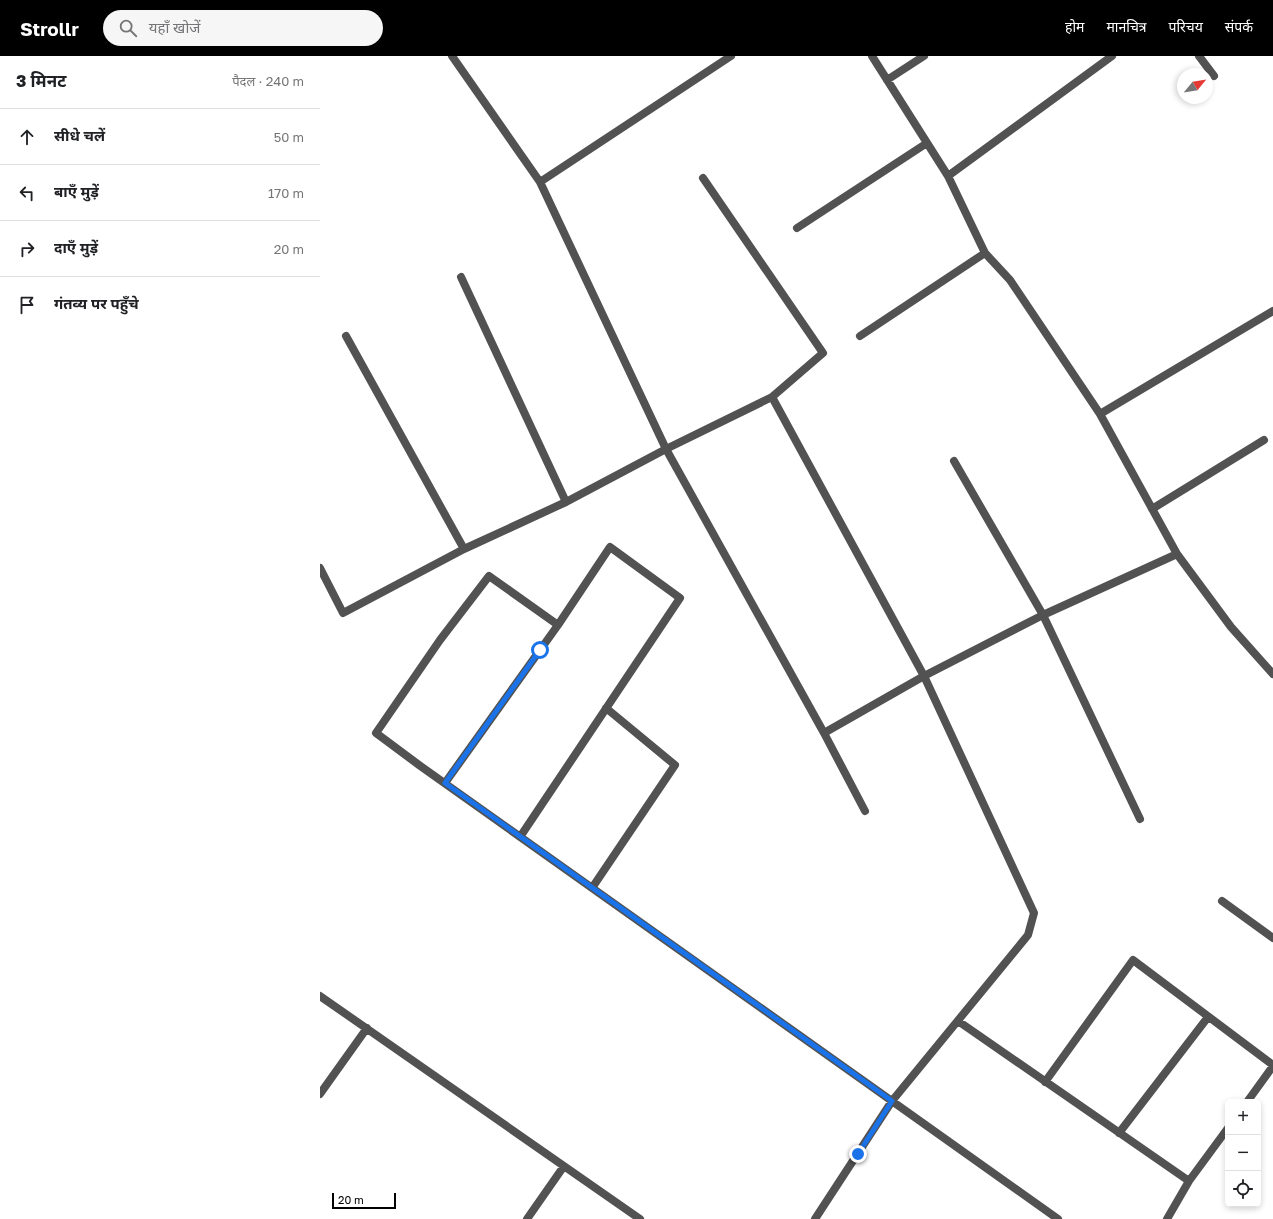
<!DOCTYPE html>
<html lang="hi">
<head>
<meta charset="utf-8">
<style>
  :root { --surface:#fff; --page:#f6f6f6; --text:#202124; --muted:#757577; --line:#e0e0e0; --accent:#000 }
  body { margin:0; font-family:"Golos Text","Noto Sans Devanagari",sans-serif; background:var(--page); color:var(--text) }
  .controls { position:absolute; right:12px; bottom:12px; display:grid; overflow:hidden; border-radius:6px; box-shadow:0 2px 6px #0003 }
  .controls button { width:36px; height:36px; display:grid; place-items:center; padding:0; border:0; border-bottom:1px solid var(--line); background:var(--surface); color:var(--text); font:20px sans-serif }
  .compass { position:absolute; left:857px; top:12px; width:36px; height:36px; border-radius:50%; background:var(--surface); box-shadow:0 2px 6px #0003; rotate:60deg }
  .scale { position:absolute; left:12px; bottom:10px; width:64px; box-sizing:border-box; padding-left:4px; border:2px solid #000; border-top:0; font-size:11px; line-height:14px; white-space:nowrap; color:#000; -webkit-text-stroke:3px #fff; paint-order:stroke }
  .stop { position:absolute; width:12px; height:12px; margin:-9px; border:3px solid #1a73e8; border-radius:50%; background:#fff }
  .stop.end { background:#1a73e8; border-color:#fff; box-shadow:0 1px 4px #0008 }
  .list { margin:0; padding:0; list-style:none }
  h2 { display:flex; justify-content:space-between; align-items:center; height:52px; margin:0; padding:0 16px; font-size:17px }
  h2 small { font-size:13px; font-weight:400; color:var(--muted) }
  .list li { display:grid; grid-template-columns:26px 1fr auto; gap:12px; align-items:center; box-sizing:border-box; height:56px; padding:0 16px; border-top:1px solid var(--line) }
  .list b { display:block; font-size:15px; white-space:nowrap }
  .list em { font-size:13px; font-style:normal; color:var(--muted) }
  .icon { flex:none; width:22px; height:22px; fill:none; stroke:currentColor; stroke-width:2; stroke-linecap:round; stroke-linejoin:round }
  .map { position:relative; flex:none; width:953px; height:1163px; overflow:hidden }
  header { display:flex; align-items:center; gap:24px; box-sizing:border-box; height:56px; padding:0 20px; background:var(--accent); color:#fff }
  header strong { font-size:19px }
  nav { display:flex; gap:22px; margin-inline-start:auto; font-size:14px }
  .search { width:280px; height:36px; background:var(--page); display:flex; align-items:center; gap:10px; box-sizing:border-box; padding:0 14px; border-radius:22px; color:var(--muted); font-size:15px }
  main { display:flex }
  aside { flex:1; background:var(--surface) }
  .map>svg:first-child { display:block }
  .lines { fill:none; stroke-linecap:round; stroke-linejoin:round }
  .street { stroke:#525252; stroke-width:8 }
  .route { stroke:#1a73e8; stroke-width:5 }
</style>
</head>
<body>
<header>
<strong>Strollr</strong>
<div class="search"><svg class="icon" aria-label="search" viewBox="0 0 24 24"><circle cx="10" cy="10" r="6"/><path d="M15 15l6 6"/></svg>यहाँ खोजें</div>
<nav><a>होम</a><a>मानचित्र</a><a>परिचय</a><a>संपर्क</a></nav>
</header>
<main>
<aside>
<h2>3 मिनट<small>पैदल · 240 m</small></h2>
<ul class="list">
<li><svg class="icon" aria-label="ahead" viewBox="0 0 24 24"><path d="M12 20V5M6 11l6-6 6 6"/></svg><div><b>सीधे चलें</b></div><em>50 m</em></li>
<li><svg class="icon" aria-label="left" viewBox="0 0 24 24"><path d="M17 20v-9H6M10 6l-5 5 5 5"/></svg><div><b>बाएँ मुड़ें</b></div><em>170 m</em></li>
<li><svg class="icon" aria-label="right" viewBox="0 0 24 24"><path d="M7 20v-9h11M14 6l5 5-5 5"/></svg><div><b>दाएँ मुड़ें</b></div><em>20 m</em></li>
<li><svg class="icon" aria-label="arrive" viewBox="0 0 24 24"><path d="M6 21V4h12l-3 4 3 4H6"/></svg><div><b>गंतव्य पर पहुँचे</b></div></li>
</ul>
</aside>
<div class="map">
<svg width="953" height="1163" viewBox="0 0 953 1163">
  <rect width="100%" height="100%" fill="#fff"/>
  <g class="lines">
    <path class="street" d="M 132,0 L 220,126 L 346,393 L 504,677 L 604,620 L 723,559 L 857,498
      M 552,0 L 628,120 L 665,197 L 690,224 L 780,358 L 857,498 L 911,571 L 953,618
      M 879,0 L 894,20
      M 567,24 L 604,0
      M 628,120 L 792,0
      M 220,126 L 411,0
      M 477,172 L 607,87
      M 141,221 L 246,446
      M 26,280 L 144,493
      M 540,280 L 665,197
      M 452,341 L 604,620 L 714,857 L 708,879 L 572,1045 L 495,1163
      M 780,358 L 953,255
      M 634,405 L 723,559 L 820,763
      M 832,453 L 944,384
      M 0,512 L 23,557 L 144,493 L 246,446 L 346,393 L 452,341 L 503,297 L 383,122
      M 504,677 L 545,755
      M 125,727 L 238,569
      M 200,781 L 360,542 L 290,491 L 238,569 L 169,520 L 120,584 L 56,677 L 99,709 L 738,1163
      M 272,832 L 355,709 L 286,652
      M 902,845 L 953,882
      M 0,940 L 320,1163
      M 638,965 L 869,1125 L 847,1163
      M 725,1026 L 813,904 L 953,1009
      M 0,1038 L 47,972
      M 927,1046 L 953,1010
      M 799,1077 L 888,961
      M 869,1125 L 908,1072
      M 207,1163 L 244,1110"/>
  </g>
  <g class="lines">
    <path class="route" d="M 220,594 L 125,727 L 572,1045 L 538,1098"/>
  </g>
</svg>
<div class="controls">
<button>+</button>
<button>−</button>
<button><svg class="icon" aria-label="locate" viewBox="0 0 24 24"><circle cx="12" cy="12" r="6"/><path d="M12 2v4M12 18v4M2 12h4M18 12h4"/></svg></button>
</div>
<svg class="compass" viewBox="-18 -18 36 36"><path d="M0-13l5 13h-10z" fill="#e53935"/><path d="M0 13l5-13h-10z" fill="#757577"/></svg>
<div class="scale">20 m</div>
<div class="stop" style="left:220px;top:594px"></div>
<div class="stop end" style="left:538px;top:1098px"></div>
</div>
</main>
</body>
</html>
